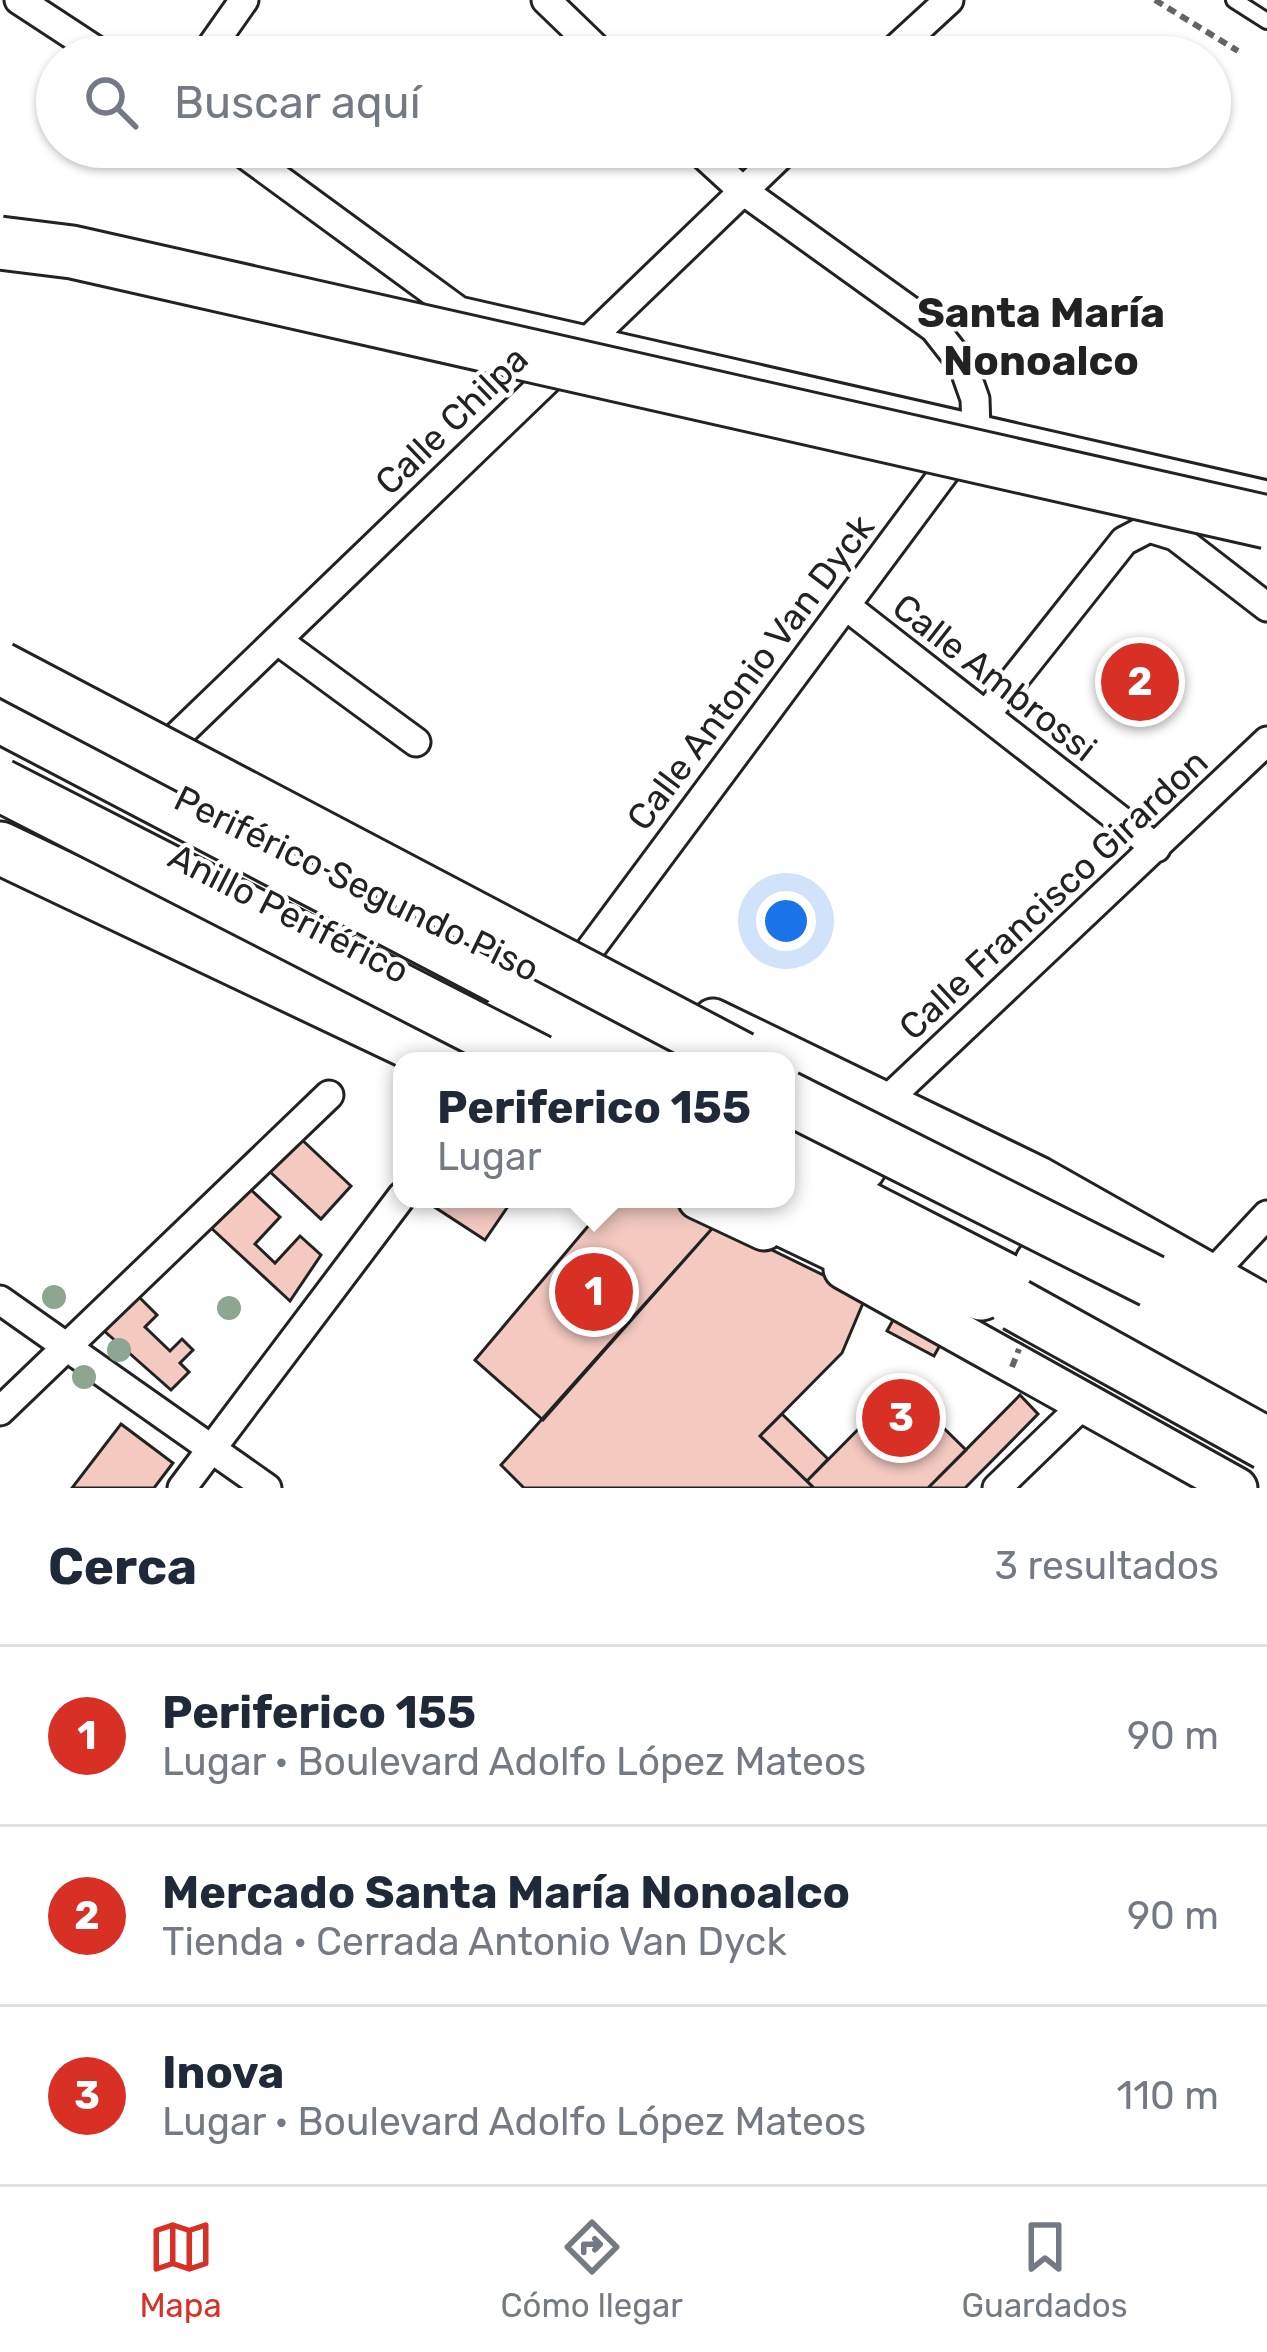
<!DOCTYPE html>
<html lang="es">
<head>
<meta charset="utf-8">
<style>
  :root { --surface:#fff; --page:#f2f2f3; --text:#1f2937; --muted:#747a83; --line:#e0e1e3; --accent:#d93025 }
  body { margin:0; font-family:Rubik,sans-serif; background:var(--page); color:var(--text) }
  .you { position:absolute; left:786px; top:921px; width:42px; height:42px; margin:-30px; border:9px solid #fff; border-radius:50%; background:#1a73e8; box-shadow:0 0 0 18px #1a73e833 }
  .badge { display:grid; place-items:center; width:78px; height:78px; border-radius:50%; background:var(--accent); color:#fff; font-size:39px; font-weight:700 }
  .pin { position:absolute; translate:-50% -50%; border:6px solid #fff; box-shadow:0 3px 12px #0006 }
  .popup { position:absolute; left:393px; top:1052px; width:402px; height:156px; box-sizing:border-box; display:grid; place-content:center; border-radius:24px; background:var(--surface); filter:drop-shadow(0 3px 9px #0005); font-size:39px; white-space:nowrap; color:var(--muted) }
  .popup b { font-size:45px; color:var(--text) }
  .popup::after { content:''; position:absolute; left:50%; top:100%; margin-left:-24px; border:24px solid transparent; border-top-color:var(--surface) }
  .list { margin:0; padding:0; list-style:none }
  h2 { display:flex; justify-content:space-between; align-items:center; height:156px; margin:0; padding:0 48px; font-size:51px }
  h2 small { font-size:39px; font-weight:400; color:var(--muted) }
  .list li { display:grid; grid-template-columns:78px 1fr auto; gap:36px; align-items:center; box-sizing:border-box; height:180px; padding:0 48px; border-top:3px solid var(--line) }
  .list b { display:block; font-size:45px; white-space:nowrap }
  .list p { margin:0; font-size:39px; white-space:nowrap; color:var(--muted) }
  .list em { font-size:39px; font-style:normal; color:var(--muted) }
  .icon { flex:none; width:66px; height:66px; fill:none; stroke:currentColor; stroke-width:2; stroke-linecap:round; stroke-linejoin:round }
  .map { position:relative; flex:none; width:1267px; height:1488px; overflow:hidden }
  .search { position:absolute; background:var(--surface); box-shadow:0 3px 9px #0004; left:36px; right:36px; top:36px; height:132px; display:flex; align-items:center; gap:30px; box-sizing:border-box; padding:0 42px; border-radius:66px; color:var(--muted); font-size:45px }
  .sheet { height:696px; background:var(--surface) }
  nav { display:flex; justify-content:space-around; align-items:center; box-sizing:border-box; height:168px; border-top:3px solid var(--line); background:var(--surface); font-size:33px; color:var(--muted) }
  nav a { display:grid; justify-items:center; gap:6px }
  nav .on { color:var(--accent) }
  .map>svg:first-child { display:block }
  .building { fill:#f3c9c0; stroke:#222; stroke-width:3 }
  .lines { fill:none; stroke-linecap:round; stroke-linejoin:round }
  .lane-casing { stroke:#222; stroke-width:20 }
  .street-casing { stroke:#222; stroke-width:33 }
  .secondary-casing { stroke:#222; stroke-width:45 }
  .highway-casing { stroke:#222; stroke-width:57 }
  .path { stroke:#646464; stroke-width:6; stroke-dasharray:9 6; stroke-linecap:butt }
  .lane { stroke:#fff; stroke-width:14 }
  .street { stroke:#fff; stroke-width:27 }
  .secondary { stroke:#fff; stroke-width:39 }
  .highway { stroke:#fff; stroke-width:51 }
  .highway-bridge-casing { stroke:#222; stroke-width:57; stroke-linecap:butt }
  .path-bridge { stroke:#646464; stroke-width:6; stroke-dasharray:9 6; stroke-linecap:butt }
  .highway-bridge { stroke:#fff; stroke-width:51 }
  .tree { fill:#8da692 }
  .labels { text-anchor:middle; stroke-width:9; stroke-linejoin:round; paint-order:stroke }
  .street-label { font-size:36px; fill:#222; stroke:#fff }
  .quarter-label { font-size:42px; font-weight:bold; fill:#222; stroke:#fff }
</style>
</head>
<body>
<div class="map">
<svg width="1267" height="1488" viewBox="0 0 1267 1488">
  <rect width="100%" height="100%" fill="#fff"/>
  <path class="building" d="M 299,1137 L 351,1186 L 321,1219 L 268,1170 Z
    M 247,1186 L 280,1217 L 255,1244 L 275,1263 L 300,1236 L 321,1255 L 290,1301 L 209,1226 Z
    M 438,1199 L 513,1199 L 485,1240 L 433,1206 Z
    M 611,1199 L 666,1199 L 717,1223 L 543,1420 L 475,1360 Z
    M 717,1223 L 866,1296 L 842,1353 L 760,1436 L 814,1488 L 524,1488 L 501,1465 Z
    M 136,1294 L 157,1315 L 145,1327 L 170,1351 L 182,1339 L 193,1350 L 180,1363 L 189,1372 L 171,1390 L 102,1329 Z
    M 897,1313 L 944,1338 L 934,1356 L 887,1331 Z
    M 901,1386 L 966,1450 L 928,1488 L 814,1488 L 807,1481 Z
    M 1020,1395 L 1038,1414 L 965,1488 L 928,1488 Z
    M 782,1414 L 828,1459 L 807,1481 L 760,1436 Z
    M 121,1424 L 173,1463 L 154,1488 L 72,1488 Z"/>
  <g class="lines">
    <defs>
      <path id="lane" d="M 1234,0 L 1267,21"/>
      <path id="street" d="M 19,0 L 106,57
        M 546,0 L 605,57
        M 204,57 L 244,0
        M 887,57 L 949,0
        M 235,147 L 459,311 L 1267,495
        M 846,606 L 1156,848
        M 277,640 L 416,742
        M 986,715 L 1124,541 L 1149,528 L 1175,536 L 1267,607
        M 165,748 L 789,147
        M 583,959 L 976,430 L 975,399 L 963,365 L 934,328 L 742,190 L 695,147
        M 887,1100 L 1267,741
        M 1210,1276 L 1267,1215
        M 0,1300 L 267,1488
        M 0,1411 L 329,1095
        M 182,1488 L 402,1196
        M 997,1488 L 1087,1401"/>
      <path id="secondary" d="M 713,1019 L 1039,1177 L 1267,1306
        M 698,1199 L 764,1230
        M 844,1269 L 1237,1488"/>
      <path id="highway" d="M 0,716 L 659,1061
        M 0,848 L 449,1061
        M 503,1023 L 578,1061
        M 786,1127 L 860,1166
        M 786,1167 L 1069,1312
        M 739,1199 L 852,1253 L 981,1294
        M 1041,1264 L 1267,1386
        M 1152,1281 L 1267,1345"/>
    </defs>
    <use href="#lane" class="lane-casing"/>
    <use href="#street" class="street-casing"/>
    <use href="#secondary" class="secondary-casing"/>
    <use href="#highway" class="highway-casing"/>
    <path class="path" d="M 1155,0 L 1238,51"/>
    <use href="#lane" class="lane"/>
    <use href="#street" class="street"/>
    <use href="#secondary" class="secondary"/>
    <use href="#highway" class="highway"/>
    <defs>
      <path id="highway-bridge" d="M 0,243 L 72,252 L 1267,522
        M 0,668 L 741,1058
        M 0,785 L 539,1061
        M 786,1097 L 1152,1281
        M 1016,1305 L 1267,1444"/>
    </defs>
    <use href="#highway-bridge" class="highway-bridge-casing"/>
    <path class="path-bridge" d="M 1012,1367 L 1019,1349"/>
    <use href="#highway-bridge" class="highway-bridge"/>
  </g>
  <g class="tree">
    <circle cx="54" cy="1297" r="12"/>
    <circle cx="229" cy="1308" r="12"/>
    <circle cx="119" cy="1350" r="12"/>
    <circle cx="84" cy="1377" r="12"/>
  </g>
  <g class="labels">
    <g class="street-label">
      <text transform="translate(451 420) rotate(-44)" y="13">Calle Chilpa</text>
      <text transform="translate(750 672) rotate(-53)" y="13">Calle Antonio Van Dyck</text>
      <text transform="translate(995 677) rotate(38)" y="13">Calle Ambrossi</text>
      <text transform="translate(357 883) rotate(26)" y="13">Periférico Segundo Piso</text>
      <text transform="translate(1053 894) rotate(-43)" y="13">Calle Francisco Girardon</text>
      <text transform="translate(289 913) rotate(27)" y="13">Anillo Periférico</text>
    </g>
    <g class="quarter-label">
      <text x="1041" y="327">Santa María<tspan x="1041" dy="48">Nonoalco</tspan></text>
    </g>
  </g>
</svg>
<div class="you"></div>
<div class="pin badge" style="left:594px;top:1292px">1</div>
<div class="popup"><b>Periferico 155</b>Lugar</div>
<div class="pin badge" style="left:1140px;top:682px">2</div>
<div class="pin badge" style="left:901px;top:1418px">3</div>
<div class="search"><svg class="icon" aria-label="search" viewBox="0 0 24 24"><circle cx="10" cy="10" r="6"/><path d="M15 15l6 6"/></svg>Buscar aquí</div>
</div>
<section class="sheet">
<h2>Cerca<small>3 resultados</small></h2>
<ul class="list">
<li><span class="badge">1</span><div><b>Periferico 155</b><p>Lugar · Boulevard Adolfo López Mateos</p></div><em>90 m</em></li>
<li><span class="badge">2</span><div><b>Mercado Santa María Nonoalco</b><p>Tienda · Cerrada Antonio Van Dyck</p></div><em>90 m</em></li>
<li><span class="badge">3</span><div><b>Inova</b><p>Lugar · Boulevard Adolfo López Mateos</p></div><em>110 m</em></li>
</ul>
</section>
<nav>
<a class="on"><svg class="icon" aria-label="map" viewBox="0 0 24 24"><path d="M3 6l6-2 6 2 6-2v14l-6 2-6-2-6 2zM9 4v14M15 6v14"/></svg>Mapa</a>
<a><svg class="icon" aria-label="directions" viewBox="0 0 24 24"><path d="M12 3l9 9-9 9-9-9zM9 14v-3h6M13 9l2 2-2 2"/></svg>Cómo llegar</a>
<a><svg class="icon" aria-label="saved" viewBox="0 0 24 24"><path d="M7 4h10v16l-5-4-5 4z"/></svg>Guardados</a>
</nav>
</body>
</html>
